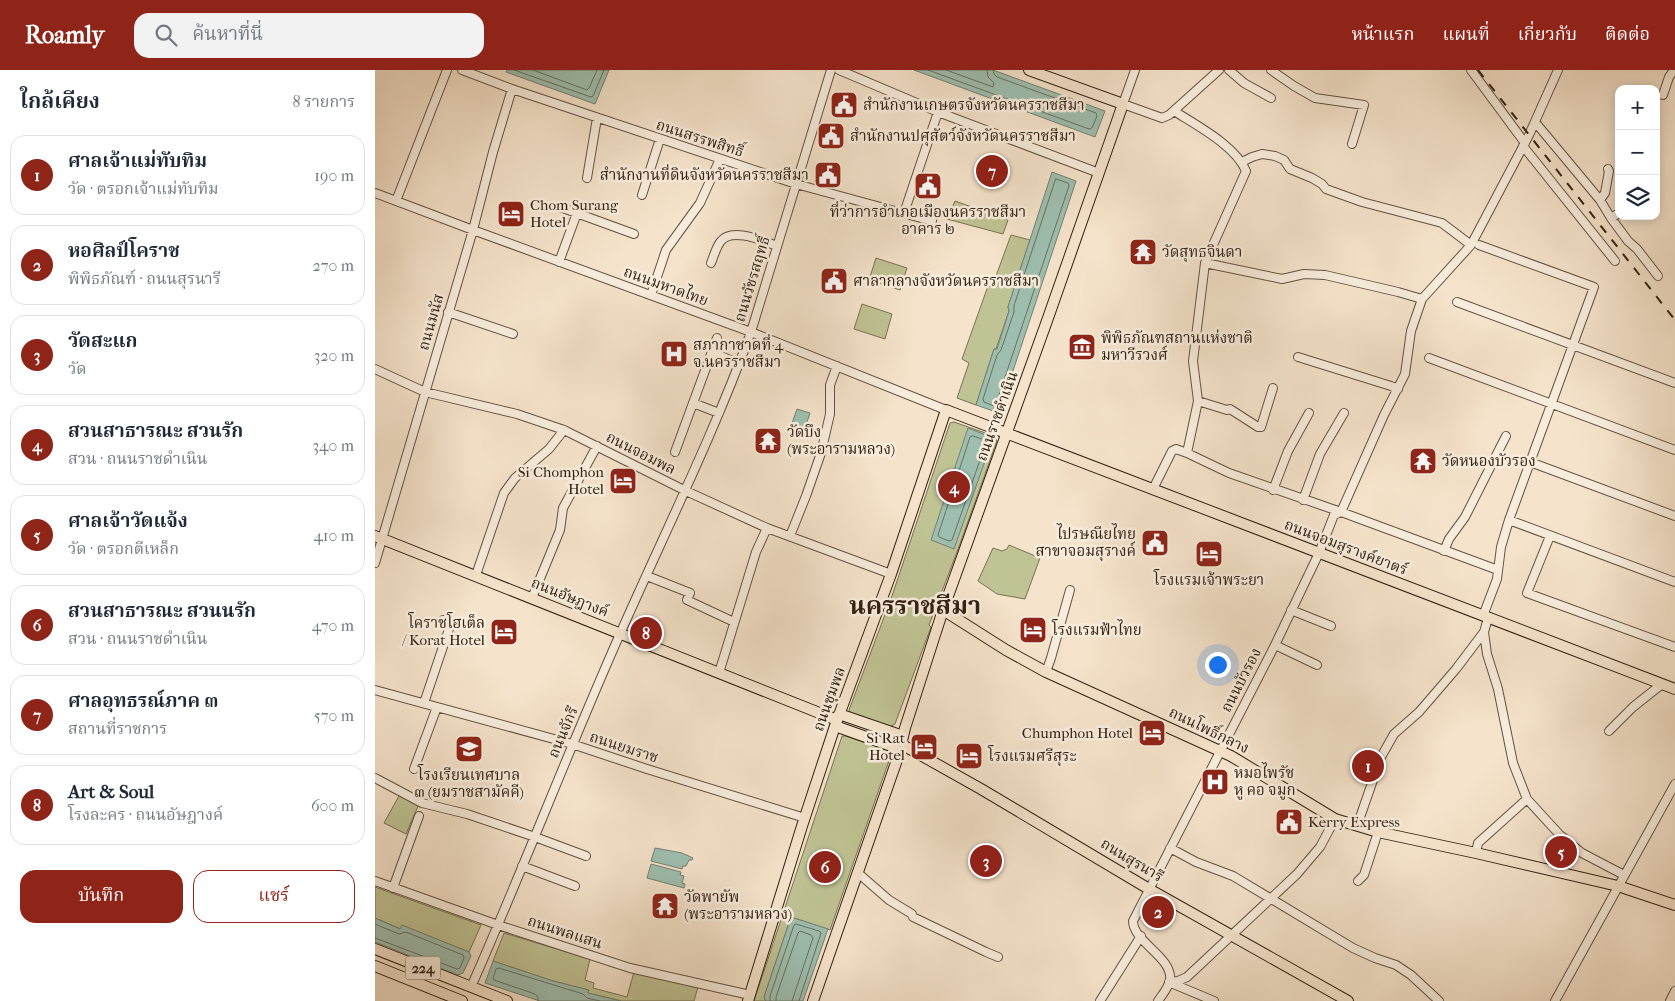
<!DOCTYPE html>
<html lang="th">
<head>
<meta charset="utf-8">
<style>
  :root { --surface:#fff; --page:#f2f2f3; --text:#1f2937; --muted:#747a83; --line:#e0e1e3; --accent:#8f2418 }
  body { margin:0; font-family:"IM FELL French Canon","Noto Serif Thai",serif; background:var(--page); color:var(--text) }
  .controls { position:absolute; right:15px; top:15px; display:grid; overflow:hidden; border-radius:10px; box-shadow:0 2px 12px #0003 }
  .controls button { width:45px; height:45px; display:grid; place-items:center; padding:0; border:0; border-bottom:1px solid var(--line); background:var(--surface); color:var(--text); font:25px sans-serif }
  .you { position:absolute; left:842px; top:594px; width:18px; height:18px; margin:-12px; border:4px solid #fff; border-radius:50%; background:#1a73e8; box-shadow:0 0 0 8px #1a73e833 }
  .badge { display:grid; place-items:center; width:32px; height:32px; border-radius:50%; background:var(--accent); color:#fff; font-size:16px; font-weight:700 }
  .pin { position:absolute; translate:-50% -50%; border:2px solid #fff; box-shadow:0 1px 5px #0006 }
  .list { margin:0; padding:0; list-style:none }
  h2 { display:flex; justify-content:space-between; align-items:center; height:65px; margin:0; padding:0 20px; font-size:21px }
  h2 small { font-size:16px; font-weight:400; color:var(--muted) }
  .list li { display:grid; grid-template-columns:32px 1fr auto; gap:15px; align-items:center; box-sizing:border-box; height:80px; margin:0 10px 10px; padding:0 10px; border:1px solid var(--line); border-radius:15px }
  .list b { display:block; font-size:19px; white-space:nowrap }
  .list p { margin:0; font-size:16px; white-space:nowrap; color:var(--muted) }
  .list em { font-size:16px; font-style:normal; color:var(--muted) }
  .actions { display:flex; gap:10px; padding:15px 20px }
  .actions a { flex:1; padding:11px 0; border:1px solid var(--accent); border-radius:15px; text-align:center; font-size:18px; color:var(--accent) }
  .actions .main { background:var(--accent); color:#fff }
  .icon { flex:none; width:28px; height:28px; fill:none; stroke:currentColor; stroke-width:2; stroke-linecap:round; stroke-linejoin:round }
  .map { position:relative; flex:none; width:1300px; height:931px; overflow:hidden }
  header { display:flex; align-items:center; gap:30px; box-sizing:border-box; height:70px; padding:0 25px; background:var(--accent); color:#fff }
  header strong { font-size:24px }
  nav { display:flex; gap:28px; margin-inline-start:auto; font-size:18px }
  .search { width:350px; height:45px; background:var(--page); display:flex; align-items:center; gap:12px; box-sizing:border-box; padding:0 18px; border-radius:15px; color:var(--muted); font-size:19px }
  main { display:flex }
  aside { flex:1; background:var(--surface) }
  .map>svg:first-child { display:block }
  .green { fill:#c0c394; stroke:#797253 }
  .water { fill:#9ebfb0; stroke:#738071 }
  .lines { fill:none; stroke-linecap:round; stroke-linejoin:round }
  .shore { stroke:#687061; stroke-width:1 }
  .minor-casing { stroke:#635240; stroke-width:10 }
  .major-casing { stroke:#322112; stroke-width:12 }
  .minor { stroke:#f8eddd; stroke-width:8 }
  .major { stroke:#f5e3cb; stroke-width:10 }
  .rail { stroke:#322112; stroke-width:2; stroke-dasharray:9 9; stroke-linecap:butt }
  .labels { text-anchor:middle; stroke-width:5; stroke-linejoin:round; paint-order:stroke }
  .shield { fill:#f8eddd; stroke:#6d5e4f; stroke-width:1 }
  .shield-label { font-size:14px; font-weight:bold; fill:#322112 }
  .poi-label { font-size:15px; fill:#322112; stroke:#f8eddd; text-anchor:start }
  .street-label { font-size:15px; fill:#322112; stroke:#f8eddd }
  .town-label { font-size:25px; font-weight:bold; fill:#322112; stroke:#f8eddd }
</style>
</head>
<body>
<header>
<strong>Roamly</strong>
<div class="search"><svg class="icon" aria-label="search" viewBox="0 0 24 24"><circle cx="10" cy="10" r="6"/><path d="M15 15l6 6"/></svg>ค้นหาที่นี่</div>
<nav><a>หน้าแรก</a><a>แผนที่</a><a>เกี่ยวกับ</a><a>ติดต่อ</a></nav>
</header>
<main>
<aside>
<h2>ใกล้เคียง<small>8 รายการ</small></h2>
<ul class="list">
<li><span class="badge">1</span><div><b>ศาลเจ้าแม่ทับทิม</b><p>วัด · ตรอกเจ้าแม่ทับทิม</p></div><em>190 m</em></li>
<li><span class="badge">2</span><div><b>หอศิลป์โคราช</b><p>พิพิธภัณฑ์ · ถนนสุรนารี</p></div><em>270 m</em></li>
<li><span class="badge">3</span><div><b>วัดสะแก</b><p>วัด</p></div><em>320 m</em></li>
<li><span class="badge">4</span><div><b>สวนสาธารณะ สวนรัก</b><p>สวน · ถนนราชดำเนิน</p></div><em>340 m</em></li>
<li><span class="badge">5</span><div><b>ศาลเจ้าวัดแจ้ง</b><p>วัด · ตรอกตีเหล็ก</p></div><em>410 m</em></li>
<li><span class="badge">6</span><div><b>สวนสาธารณะ สวนนรัก</b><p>สวน · ถนนราชดำเนิน</p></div><em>470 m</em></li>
<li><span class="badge">7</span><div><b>ศาลอุทธรณ์ภาค ๓</b><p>สถานที่ราชการ</p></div><em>570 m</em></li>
<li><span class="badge">8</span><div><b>Art &amp; Soul</b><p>โรงละคร · ถนนอัษฎางค์</p></div><em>600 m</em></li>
</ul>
<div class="actions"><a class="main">บันทึก</a><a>แชร์</a></div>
</aside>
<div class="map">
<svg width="1300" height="931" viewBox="0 0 1300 931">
  <rect width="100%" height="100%" fill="#f5e3cb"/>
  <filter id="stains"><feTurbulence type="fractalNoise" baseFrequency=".004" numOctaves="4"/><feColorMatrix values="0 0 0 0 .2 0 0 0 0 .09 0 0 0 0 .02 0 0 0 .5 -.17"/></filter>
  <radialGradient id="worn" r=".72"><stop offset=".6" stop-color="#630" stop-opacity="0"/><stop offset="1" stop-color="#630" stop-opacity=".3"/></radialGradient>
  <path class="green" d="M 580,131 L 633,150 L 628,164 L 572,149 Z
    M 636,165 L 655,170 L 633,237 L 634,241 L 621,279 L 619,279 L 601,335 L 582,328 L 594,293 L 587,289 L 613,216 L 617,217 Z
    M 501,188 L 532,198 L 525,220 L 494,210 Z
    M 487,234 L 517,244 L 510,269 L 479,259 Z
    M 579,352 L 619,366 L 622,371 L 582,482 L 554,555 L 556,557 L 520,654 L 515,657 L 477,644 L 474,640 L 517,526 L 575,353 Z
    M 634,475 L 665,488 L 650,529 L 622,524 L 603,511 L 618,478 L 627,481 L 632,479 Z
    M 467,666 L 470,666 L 515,681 L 516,685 L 455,860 L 416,847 L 389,927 L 391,931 L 379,931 Z
    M 25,724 L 44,734 L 31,764 L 9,753 Z
    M 0,817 L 106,855 L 94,882 L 28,856 L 26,859 L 0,848 Z
    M 129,863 L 215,889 L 210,910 L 219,913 L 218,918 L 252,927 L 259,902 L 323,917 L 319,931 L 246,931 L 213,923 L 213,920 L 178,911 L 118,891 Z"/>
  <path class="water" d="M 132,0 L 234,0 L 220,34 L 131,2 Z
    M 539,0 L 618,0 L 730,41 L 720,67 Z
    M 677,102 L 701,111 L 624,343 L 601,335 L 619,279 L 622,279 L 634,241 L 633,237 Z
    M 422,339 L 435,343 L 429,361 L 416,356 Z
    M 593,358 L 618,368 L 579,479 L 556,470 Z
    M 280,778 L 307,783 L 318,788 L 317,790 L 314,790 L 311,796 L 308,796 L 307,799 L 276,791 Z
    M 276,794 L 306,802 L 305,805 L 309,806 L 307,813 L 310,814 L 309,818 L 272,808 Z
    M 416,847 L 453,859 L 428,931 L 391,931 L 389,927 Z
    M 0,848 L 25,859 L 27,855 L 94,882 L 96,886 L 88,903 L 83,905 L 0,872 Z
    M 118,891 L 178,911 L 214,920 L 213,923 L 246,931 L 165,931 L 110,913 Z"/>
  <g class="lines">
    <path class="shore" d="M 139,0 L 216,27 L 218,26 L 229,0
      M 158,0 L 212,20 L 214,18 L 222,0
      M 553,0 L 714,59 L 717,58 L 722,46 L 721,43 L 622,7 L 619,4 L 618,0
      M 571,0 L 618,17 L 619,13 L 613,7 L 612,0
      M 681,109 L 693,113 L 694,116 L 621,334 L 619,336 L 609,332 L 608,329 L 622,285 L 626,280 L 639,242 L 639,236 Z
      M 598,366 L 610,370 L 611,373 L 577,470 L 574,471 L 564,467 L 563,465 L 595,367 Z
      M 0,854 L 24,864 L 31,862 L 88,885 L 89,888 L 85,898 L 82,899 L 0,868
      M 163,931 L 163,927 L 160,924 L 119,910 L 118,908 L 121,899 L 124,898 L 208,924 L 212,928 L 225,931
      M 395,931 L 395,926 L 419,855 L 421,854 L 444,861 L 446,863 L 424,931
      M 401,931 L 401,927 L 423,863 L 425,861 L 436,865 L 438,868 L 417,931"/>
    <defs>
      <path id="minor" d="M 87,0 L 137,19 L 421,114 L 557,151
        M 464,0 L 563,42 L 724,103
        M 760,0 L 748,34 L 787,48 L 794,45 L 844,0
        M 854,0 L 869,13 L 896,28
        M 896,0 L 919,16 L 940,28 L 989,35 L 977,74
        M 1096,0 L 1150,73
        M 1288,25 L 1294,7 L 1299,0
        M 799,41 C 821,55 861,76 871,101 L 830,193 L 818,291 L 823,331 L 812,383 L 854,403 L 966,442 L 1123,500
        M 1160,52 L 1225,130 L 1230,123 L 1234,101 L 1233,99
        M 1148,76 L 1240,191
        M 867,92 L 877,87 L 887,84 L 900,86 L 909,90 L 915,99 L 937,108 L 947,114 L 951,119 L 987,132 L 1067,153 L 1096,175
        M 212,108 L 222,48
        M 0,123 L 98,160 L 376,262 L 571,340
        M 267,125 L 285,69
        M 1225,130 L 1236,148 L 1244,143
        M 21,131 L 72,0
        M 185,137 L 259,164
        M 529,143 L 563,42
        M 1236,148 L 1253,171 L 1262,179 L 1283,206
        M 1104,175 L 1219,217 L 1134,450 L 1126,477 L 1122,509 L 1108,546
        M 184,192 L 202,143
        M 336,193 C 339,186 341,177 346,171 C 357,157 388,171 402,176
        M 830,193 L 907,209 L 929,204 L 950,205 L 1023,222 L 1047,229
        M 276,225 L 291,180 L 325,133 L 345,89
        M 1082,232 L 1300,313
        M 73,242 L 138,264
        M 337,282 L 364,294
        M 923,287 L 1016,316 L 1023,319
        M 1054,288 L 1300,380
        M 0,299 L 50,322 L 142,344 L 189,360 L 311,421 L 392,458 L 516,504
        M 823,331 L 852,340 L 855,339 L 883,357 L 886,357 L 898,318
        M 318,333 L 344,343
        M 300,382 L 342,268
        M 1155,392 L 1300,446
        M 778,419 L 797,381 L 801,379 L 812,383
        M 898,420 L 913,381 L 934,343
        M 928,430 L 945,384 L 969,343
        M 1134,450 L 1300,512
        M 415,466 L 431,426 L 446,383 L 455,344 L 455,315 L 462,296
        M 1175,466 L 1152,523 L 1300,577
        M 1069,481 L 1074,469 L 1090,447 L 1131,366
        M 0,493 L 98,160 L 118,82 L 137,19
        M 101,505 L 129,423 L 140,408 L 174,379 L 189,360
        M 272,506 L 315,523 L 312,530 L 359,552
        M 157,528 L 185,460 L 188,438 L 222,376
        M 916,540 L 956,556
        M 1113,548 L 1109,562 L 1112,584 L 1123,619 L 1138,693 L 1152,729 L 1184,764 L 1207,783 L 1249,805
        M 900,575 L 942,595
        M 671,602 L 676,588 L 695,520
        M 344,603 L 381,482 L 392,458
        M 0,620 L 197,674 L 272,699 L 430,748
        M 49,633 L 76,553 L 68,550
        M 1234,661 L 1258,637 L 1287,614
        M 39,699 L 62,637
        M 0,708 L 47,733 L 92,744 L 160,767 L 211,786
        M 982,756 L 1006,687 L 1019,664 L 1044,642 L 1081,599 L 1109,562
        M 795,778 L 821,792 L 858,806 L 978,878 L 1000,888 L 1021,895 L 1036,905 L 1064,931
        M 1101,783 L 1103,773 L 1152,729
        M 147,796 L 200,816
        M 483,803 L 514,830 L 537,844 L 538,847 L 611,882 L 623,887
        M 0,811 L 123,855 L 255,898 L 375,925
        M 983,811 L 989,805 L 1003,762
        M 18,818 L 44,746
        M 794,912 L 803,911 L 812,907 L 922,804 L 945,777 L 960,749
        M 796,913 L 839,931
        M 96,917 C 148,800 193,681 245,564 C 289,464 338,366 376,262 L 456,0
        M 725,931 L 766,866
        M 783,931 C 787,925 794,917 795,910 C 798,887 758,872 758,851 L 900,575 L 944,483 L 959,445 L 966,442 L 1009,345 L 1030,304 L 1036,261 L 1047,229 L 1096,175 L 1154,65 L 1183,0
        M 1180,931 L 1300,714
        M 1295,931 L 1300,921"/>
      <path id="major" d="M 0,466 L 462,650
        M 568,540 L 631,580 L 671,602 L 856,686 L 960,749 L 1003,762 L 1101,783 L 1243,816 L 1300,835
        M 464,644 L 528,666
        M 460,656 L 525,679
        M 526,674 L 606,719 L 774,819 L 973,931
        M 0,879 L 132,931
        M 0,896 L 87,931
        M 373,931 L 427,756 L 460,656 L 516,504 L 571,340 L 1300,619
        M 438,931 L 523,687 L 530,658 L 568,540 L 673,248 L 748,34 L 654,0"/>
    </defs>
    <use href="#minor" class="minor-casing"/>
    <use href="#major" class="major-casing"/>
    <use href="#minor" class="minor"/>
    <use href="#major" class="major"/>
    <path class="rail" d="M 1103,0 L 1300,250"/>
  </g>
  <defs>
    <symbol id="civic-square" viewBox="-11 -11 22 22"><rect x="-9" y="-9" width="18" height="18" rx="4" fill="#8f2418" stroke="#f8eddd"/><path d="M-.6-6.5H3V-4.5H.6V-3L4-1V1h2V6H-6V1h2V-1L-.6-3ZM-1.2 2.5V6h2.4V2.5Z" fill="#fff"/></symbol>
    <symbol id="hotel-square" viewBox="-11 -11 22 22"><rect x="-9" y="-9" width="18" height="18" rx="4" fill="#8f2418" stroke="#f8eddd"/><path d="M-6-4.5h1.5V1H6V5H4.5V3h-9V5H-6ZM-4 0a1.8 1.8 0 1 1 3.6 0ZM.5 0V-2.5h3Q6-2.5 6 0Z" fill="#fff"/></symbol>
    <symbol id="temple-square" viewBox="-11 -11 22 22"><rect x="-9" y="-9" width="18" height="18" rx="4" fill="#8f2418" stroke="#f8eddd"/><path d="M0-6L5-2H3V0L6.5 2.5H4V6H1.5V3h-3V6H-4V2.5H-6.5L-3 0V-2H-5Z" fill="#fff"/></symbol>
    <symbol id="museum-square" viewBox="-11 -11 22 22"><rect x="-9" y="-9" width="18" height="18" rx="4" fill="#8f2418" stroke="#f8eddd"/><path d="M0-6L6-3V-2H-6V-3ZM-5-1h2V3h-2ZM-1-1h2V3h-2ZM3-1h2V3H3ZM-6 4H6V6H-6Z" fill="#fff"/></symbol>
    <symbol id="hospital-square" viewBox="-11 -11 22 22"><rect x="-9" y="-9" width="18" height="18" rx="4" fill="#8f2418" stroke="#f8eddd"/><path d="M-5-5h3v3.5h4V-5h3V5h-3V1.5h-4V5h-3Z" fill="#fff"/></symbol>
    <symbol id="school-square" viewBox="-11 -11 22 22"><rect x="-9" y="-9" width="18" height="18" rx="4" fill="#8f2418" stroke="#f8eddd"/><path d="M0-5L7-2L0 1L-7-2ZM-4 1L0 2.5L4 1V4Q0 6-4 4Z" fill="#fff"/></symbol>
  </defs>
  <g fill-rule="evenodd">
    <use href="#civic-square" x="453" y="19" width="32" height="32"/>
    <use href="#civic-square" x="440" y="50" width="32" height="32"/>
    <use href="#civic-square" x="437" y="89" width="32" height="32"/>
    <use href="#civic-square" x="537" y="100" width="32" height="32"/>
    <use href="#hotel-square" x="120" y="128" width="32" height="32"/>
    <use href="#temple-square" x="752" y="166" width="32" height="32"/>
    <use href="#civic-square" x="443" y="195" width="32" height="32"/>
    <use href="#museum-square" x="691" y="261" width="32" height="32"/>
    <use href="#hospital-square" x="283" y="268" width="32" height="32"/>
    <use href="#temple-square" x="377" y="355" width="32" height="32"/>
    <use href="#temple-square" x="1032" y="375" width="32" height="32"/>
    <use href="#hotel-square" x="232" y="395" width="32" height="32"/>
    <use href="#civic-square" x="764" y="457" width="32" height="32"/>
    <use href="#hotel-square" x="818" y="468" width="32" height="32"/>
    <use href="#hotel-square" x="642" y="544" width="32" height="32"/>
    <use href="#hotel-square" x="113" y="546" width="32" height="32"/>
    <use href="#hotel-square" x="761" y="647" width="32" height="32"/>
    <use href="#hotel-square" x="533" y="661" width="32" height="32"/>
    <use href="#school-square" x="78" y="663" width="32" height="32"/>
    <use href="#hotel-square" x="578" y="670" width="32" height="32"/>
    <use href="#hospital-square" x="824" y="696" width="32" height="32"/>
    <use href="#civic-square" x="898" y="736" width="32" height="32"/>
    <use href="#temple-square" x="274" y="820" width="32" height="32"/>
  </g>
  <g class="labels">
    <rect class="shield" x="30.5" y="886.5" width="35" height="23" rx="4"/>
    <g class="shield-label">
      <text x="48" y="903">224</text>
    </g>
    <g class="poi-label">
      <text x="488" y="40">สำนักงานเกษตรจังหวัดนครราชสีมา</text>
      <text x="475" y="71">สำนักงานปศุสัตว์จังหวัดนครราชสีมา</text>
      <text x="434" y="110" text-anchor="end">สำนักงานที่ดินจังหวัดนครราชสีมา</text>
      <text x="155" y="140">Chom Surang<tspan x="155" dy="17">Hotel</tspan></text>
      <text x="553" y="147" text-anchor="middle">ที่ว่าการอำเภอเมืองนครราชสีมา<tspan x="553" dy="17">อาคาร ๒</tspan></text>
      <text x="787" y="187">วัดสุทธจินดา</text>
      <text x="478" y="216">ศาลากลางจังหวัดนครราชสีมา</text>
      <text x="726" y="273">พิพิธภัณฑสถานแห่งชาติ<tspan x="726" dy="17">มหาวีรวงศ์</tspan></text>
      <text x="318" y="280">สภากาชาดที่ 4<tspan x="318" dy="17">จ.นครราชสีมา</tspan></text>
      <text x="412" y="367">วัดบึง<tspan x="412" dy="17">(พระอารามหลวง)</tspan></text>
      <text x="1067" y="396">วัดหนองบัวรอง</text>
      <text x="229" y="407" text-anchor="end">Si Chomphon<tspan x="229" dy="17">Hotel</tspan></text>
      <text x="761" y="469" text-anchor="end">ไปรษณียไทย<tspan x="761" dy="17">สาขาจอมสุรางค์</tspan></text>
      <text x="834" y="515" text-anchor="middle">โรงแรมเจ้าพระยา</text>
      <text x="110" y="558" text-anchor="end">โคราชโฮเต็ล<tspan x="110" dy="17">/ Korat Hotel</tspan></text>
      <text x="677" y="565">โรงแรมฟ้าไทย</text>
      <text x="758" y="668" text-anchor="end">Chumphon Hotel</text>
      <text x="530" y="673" text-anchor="end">Si Rat<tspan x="530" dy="17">Hotel</tspan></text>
      <text x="613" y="691">โรงแรมศรีสุระ</text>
      <text x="859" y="708">หมอไพรัช<tspan x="859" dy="17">หู คอ จมูก</tspan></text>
      <text x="94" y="710" text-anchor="middle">โรงเรียนเทศบาล<tspan x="94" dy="17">๓ (ยมราชสามัคคี)</tspan></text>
      <text x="933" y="757">Kerry Express</text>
      <text x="309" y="832">วัดพายัพ<tspan x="309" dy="17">(พระอารามหลวง)</tspan></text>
    </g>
    <g class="street-label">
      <text transform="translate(325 68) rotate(18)" y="5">ถนนสรรพสิทธิ์</text>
      <text transform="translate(377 209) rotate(-73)" y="5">ถนนวัชรสฤทธิ์</text>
      <text transform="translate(291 216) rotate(20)" y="5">ถนนมหาดไทย</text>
      <text transform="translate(56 252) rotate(-74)" y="5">ถนนมนัส</text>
      <text transform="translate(622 346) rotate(-70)" y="5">ถนนราชดำเนิน</text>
      <text transform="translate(266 383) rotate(27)" y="5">ถนนจอมพล</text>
      <text transform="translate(971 477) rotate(21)" y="5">ถนนจอมสุรางค์ยาตร์</text>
      <text transform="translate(195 527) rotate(22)" y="5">ถนนอัษฎางค์</text>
      <text transform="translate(866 610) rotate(-63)" y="5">ถนนบัวรอง</text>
      <text transform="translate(454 629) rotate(-70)" y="5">ถนนชุมพล</text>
      <text transform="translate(834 660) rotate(26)" y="5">ถนนโพธิ์กลาง</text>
      <text transform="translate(188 662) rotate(-67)" y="5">ถนนจักรี</text>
      <text transform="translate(249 677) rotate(18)" y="5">ถนนยมราช</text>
      <text transform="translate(757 790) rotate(31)" y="5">ถนนสุรนารี</text>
      <text transform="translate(190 862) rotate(18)" y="5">ถนนพลแสน</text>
    </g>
    <g class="town-label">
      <text x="540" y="544">นครราชสีมา</text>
    </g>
  </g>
  <rect width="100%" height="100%" filter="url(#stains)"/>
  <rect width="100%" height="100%" fill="url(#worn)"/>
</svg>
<div class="controls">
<button>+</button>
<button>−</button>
<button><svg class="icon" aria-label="layers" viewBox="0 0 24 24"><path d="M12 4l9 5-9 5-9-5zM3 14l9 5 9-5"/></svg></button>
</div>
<div class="you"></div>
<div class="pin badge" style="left:993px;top:696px">1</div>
<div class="pin badge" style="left:783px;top:842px">2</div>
<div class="pin badge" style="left:611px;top:791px">3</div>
<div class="pin badge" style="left:579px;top:417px">4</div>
<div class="pin badge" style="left:1186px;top:782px">5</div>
<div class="pin badge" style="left:450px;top:797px">6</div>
<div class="pin badge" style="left:617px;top:101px">7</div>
<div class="pin badge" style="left:271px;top:563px">8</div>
</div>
</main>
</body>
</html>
